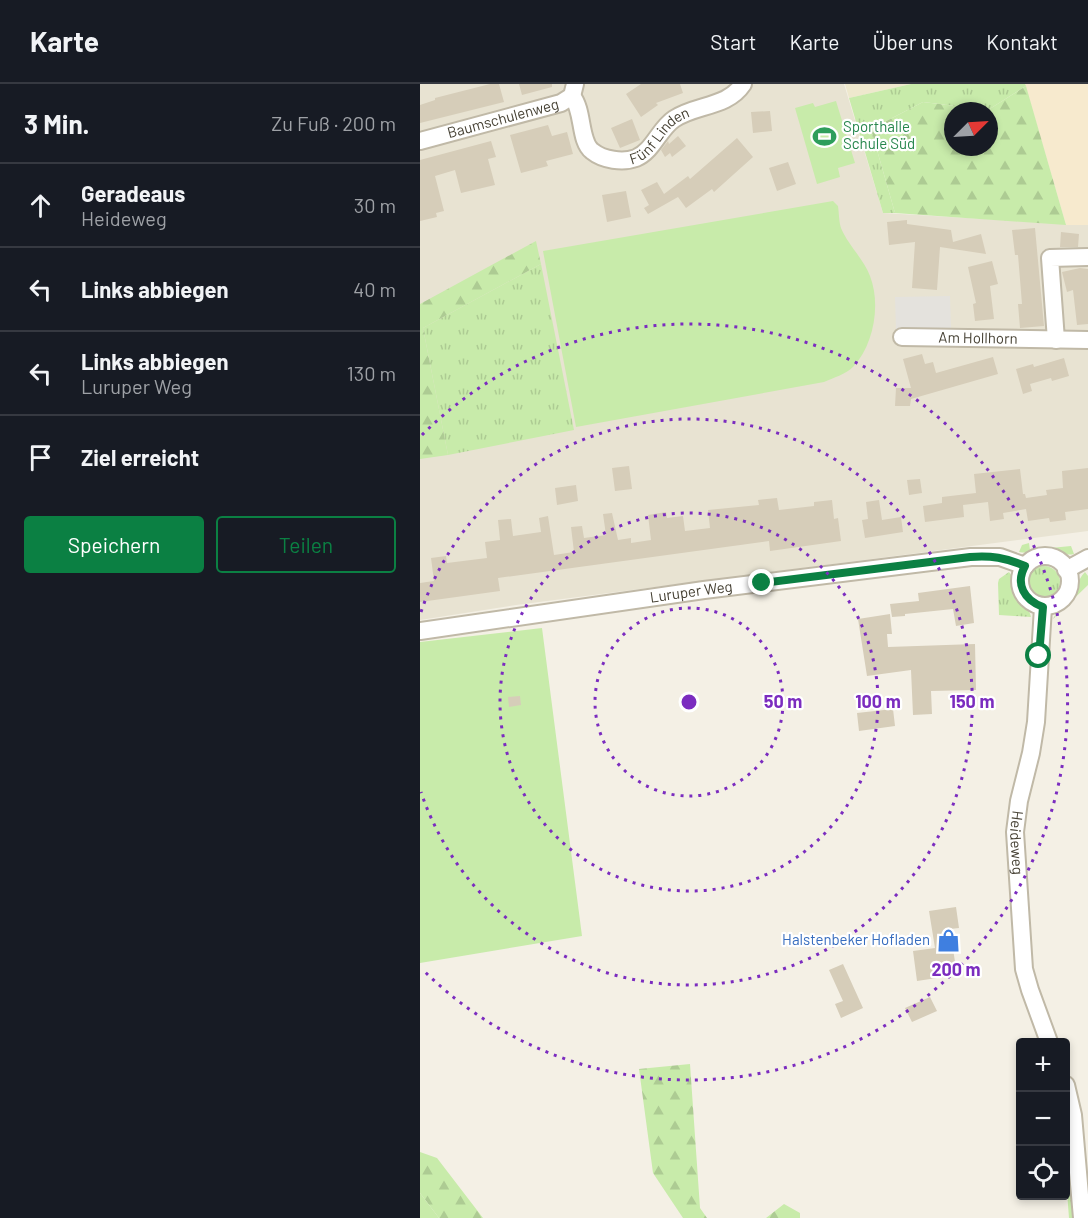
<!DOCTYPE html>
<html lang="de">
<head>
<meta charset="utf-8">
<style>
  :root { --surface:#171b24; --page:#20242c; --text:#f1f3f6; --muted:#9ea1a6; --line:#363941; --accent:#0b8043 }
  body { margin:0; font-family:Barlow,sans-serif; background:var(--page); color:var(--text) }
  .controls { position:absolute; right:18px; bottom:18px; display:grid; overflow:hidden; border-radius:6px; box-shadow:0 3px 9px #0003 }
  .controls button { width:54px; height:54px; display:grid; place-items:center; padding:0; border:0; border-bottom:2px solid var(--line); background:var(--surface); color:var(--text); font:30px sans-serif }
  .compass { position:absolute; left:524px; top:18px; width:54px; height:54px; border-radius:50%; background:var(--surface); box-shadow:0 3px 9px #0003; rotate:66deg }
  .stop { position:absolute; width:18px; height:18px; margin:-14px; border:4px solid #0b8043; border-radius:50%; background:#fff }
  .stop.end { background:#0b8043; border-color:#fff; box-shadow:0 2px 6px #0008 }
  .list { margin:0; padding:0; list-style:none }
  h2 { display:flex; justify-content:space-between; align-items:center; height:78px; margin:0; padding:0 24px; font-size:26px }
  h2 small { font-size:20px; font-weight:400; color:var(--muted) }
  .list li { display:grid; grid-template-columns:39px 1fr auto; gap:18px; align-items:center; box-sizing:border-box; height:84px; padding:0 24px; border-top:2px solid var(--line) }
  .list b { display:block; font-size:22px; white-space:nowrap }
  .list p { margin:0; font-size:20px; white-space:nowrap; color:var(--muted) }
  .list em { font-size:20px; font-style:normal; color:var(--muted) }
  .actions { display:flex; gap:12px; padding:18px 24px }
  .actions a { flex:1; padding:14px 0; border:2px solid var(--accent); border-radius:6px; text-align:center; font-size:21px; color:var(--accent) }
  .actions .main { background:var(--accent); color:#fff }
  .icon { flex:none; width:33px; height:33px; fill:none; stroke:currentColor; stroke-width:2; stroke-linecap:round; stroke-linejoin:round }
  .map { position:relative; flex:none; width:668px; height:1134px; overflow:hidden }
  header { display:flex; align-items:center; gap:36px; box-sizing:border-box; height:84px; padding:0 30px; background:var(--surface); border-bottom:2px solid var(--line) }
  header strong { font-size:28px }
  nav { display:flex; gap:33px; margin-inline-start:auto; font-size:21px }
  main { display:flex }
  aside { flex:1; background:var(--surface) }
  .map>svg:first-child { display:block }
  .residential { fill:#e8e3d2 }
  .commercial { fill:#f7eace }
  .education { fill:#eee8cd }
  .grass { fill:url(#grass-tufts) }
  .forest { fill:url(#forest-firs); fill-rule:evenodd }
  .green { fill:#c8ebaa }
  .parking { fill:#e4e2dd }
  .building { fill:#d6cdb9 }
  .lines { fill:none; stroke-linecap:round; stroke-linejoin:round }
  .minor-casing { stroke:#c0b9a7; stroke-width:20 }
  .minor { stroke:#fff; stroke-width:16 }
  .route { stroke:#0b8043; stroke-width:8 }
  .ring { fill:none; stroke:#7b2cbf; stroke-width:3; stroke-dasharray:3 6 }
  .labels { text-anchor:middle; stroke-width:4.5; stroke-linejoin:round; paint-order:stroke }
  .street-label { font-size:15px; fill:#464134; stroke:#fff }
  .leisure-label { font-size:15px; fill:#27864d; stroke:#fff; text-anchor:start }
  .shop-label { font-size:15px; fill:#366cbe; stroke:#fff; text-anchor:end }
  .centre { fill:#7b2cbf; stroke:#fff; stroke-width:3 }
  .ring-label { font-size:18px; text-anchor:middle; font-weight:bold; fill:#7b2cbf; stroke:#fff; stroke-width:4.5; stroke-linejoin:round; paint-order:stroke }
</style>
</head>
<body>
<header>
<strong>Karte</strong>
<nav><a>Start</a><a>Karte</a><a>Über uns</a><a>Kontakt</a></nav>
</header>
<main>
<aside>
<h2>3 Min.<small>Zu Fuß · 200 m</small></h2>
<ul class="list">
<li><svg class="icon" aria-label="ahead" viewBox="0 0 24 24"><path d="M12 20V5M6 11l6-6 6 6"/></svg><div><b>Geradeaus</b><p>Heideweg</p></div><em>30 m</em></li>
<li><svg class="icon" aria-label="left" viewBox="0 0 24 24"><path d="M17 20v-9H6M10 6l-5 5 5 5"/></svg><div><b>Links abbiegen</b></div><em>40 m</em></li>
<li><svg class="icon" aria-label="left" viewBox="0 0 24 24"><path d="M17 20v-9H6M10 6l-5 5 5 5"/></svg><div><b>Links abbiegen</b><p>Luruper Weg</p></div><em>130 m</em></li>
<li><svg class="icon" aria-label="arrive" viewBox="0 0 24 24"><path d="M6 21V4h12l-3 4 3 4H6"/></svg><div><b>Ziel erreicht</b></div></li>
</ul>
<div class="actions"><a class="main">Speichern</a><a>Teilen</a></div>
</aside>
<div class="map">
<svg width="668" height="1134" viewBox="0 0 668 1134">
  <defs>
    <pattern id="grass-tufts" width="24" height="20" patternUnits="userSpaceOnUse" patternTransform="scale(1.5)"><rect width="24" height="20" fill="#c8ebaa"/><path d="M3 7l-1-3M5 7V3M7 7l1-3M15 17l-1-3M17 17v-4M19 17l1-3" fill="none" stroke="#adcb93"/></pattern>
    <pattern id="forest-firs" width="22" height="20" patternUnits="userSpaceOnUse" patternTransform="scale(1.5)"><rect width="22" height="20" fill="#c8ebaa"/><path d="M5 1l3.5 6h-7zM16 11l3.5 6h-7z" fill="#adcb93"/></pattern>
  </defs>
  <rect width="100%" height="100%" fill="#f4f0e5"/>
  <path class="residential" d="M 0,0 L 148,0 L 145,10 L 0,49 Z
    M 158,0 L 424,0 L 463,129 L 668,141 L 668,447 L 96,521 L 0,536 L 0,65 L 162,21 Z"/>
  <path class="commercial" d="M 605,0 L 668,0 L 668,141 L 646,141 Z"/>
  <path class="education" d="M 425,0 L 491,0 L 429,14 Z"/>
  <path class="grass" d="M 491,0 L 605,0 L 606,2 L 568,26 L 503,18 L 451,45 L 475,129 L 463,129 L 429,14 Z
    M 121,180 L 154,346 L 28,371 L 3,244 Z
    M 609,459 L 610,466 L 651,462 L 654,470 C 645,472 639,468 630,467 C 619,466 610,470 599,468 L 602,461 Z
    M608 498a16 16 0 1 1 32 0a16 16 0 1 1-32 0Z
    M 589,488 C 595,495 595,503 599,511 C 603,520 609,524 611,533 L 579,531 L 578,499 L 579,495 Z
    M 665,488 L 668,492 L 668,501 L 633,535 C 637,526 645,523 650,515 C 657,506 657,496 665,488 Z
    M 646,1024 L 657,1134 L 649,1134 L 646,1095 Z"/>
  <path class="forest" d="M 606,2 L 646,141 L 475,129 L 451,45 L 503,18 L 568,26 ZM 533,27 L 569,27 L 569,63 L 533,63 Z
    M 116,157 L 121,180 L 3,244 L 28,371 L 0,375 L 0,220 Z
    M 270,980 L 280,1124 L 287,1134 L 263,1134 L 233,1089 L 219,985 Z
    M 0,1068 L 17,1074 L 63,1134 L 19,1134 L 0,1109 Z
    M 364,1120 L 380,1129 L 380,1134 L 346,1134 Z"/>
  <path class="green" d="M 416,17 L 435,79 L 418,84 L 420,93 L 397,100 L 375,24 L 393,19 L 395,23 Z
    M 413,117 L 418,122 C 419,129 419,138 421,144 C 428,161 443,174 450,192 C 461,220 454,261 433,283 C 426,290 413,294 404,298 L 156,343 L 123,167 Z
    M 122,544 L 162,852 L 0,879 L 0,558 Z
    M 0,1109 L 19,1134 L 0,1134 Z"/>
  <path class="parking" d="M 530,212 L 531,244 L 476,246 L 475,213 Z"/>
  <path class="building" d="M 70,0 L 79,0 L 84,18 L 0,39 L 0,21 L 15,16 L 15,14 Z
    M 99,0 L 132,0 L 132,3 L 102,11 Z
    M 221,0 L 260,0 L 263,9 L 236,19 L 238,21 L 221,33 L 206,10 Z
    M 350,27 L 352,47 L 333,49 L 331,28 Z
    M 212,35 L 220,56 L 200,64 L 191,44 Z
    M 128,41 L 132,52 L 147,48 L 153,70 L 126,77 L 128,82 L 101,89 L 90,51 Z
    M 258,52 L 266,62 L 252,73 L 250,69 L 245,73 L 241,66 L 248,57 L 249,60 Z
    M 317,54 L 333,73 L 294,108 L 292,105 L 266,124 L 258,113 L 228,130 L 224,124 L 229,121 L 221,106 L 237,98 L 244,110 L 268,92 L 270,95 Z
    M 71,57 L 76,73 L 68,75 L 75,101 L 41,109 L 35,86 L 15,92 L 24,127 L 16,129 L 17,133 L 0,137 L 0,76 Z
    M 368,78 L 376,100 L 357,107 L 349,84 Z
    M 206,107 L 211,133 L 187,138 L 182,111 Z
    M 487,136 L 487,140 L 531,146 L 533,158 L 561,150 L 566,170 L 520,163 L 517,206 L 492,204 L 495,158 L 469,161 L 467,138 Z
    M 615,144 L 624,242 L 600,244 L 598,220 L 602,220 L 598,171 L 595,171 L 592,146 Z
    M 641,148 L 659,150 L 658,163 L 640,163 Z
    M 572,177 L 578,200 L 570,202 L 574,235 L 555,237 L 553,220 L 556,219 L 548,183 Z
    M 660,184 L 668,185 L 668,240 L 657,241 L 653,206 L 647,208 L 642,188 Z
    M 502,270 L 505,280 L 513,278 L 516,289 L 573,273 L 578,290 L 491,315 L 490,322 L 475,322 L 476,304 L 491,304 L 483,275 Z
    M 644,274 L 649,292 L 632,297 L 631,294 L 610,300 L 612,307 L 603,310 L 596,285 L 613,280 L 614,283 Z
    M 209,382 L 212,405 L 195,407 L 192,384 Z
    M 668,384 L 668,425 L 645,428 L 646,436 L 630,438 L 629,434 L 608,437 L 606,425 L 583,429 L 584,435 L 570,437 L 568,418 L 543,421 L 544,433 L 505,438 L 503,422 L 522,419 L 522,413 L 556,409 L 554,390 L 600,385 L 603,410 L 605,410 L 606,414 L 627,411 L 626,406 L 643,404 L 642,387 Z
    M 500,395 L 502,409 L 489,411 L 487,396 Z
    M 156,401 L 158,417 L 137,421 L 135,404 Z
    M 357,414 L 359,426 L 394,422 L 394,418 L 412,416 L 414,435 L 418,434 L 421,457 L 350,467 L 349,457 L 78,494 L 80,507 L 0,518 L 0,499 L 14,497 L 11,474 L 26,472 L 27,479 L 67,474 L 65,458 L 80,456 L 78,436 L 91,435 L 93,452 L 121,448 L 119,434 L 128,432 L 134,471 L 154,468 L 151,443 L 162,442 L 164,454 L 186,451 L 183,430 L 192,429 L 198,456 L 211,454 L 211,459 L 231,456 L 228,431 L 246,428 L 247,434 L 263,432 L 265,447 L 290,444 L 288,426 L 339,421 L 338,416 Z
    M 459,416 L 462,436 L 481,433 L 483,448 L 445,454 L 442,436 L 448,435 L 446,418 Z
    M 550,502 L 554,539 L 536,542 L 533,525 L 485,530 L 485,532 L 472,533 L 470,520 L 499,517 L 498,509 Z
    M 470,530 L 472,550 L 467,550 L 468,563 L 555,560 L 556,606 L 511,607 L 512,630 L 493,631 L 491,586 L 447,592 L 438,535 Z
    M 100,612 L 101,621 L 89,623 L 88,613 Z
    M 473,625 L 475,642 L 439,647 L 437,629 Z
    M 536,823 L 539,844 L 530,845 L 537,891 L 497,897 L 493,867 L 515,864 L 509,827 Z
    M 423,880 L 443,924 L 421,934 L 415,920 L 423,917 L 409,886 Z
    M 510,913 L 517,927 L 492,938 L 485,924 Z"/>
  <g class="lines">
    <defs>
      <g id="minor">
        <path id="s1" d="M 152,12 C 164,27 159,57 172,67 C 183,76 203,79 216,74 C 233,67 239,45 254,35 C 276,20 307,24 323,0"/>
        <path id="s2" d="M 0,57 L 141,19 L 152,12 L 155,0"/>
        <path id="s3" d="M 482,253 L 668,256"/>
        <path d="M 636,256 L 630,174 L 668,173"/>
        <circle cx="625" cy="497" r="25"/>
        <path d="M 646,486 L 668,474"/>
        <path id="s4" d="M 623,523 L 616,638 L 611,669 L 599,717 L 595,748 L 604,885 L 610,906 L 629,958"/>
        <path id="s5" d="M 0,547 L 284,506 L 551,473 L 580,473 L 605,482"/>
        <path d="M 646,1001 L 653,1031 L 662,1134"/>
      </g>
    </defs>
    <use href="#minor" class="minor-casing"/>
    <use href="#minor" class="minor"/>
  </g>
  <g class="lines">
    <path class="route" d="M 342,499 L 550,473 C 571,471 586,474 605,482 C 595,500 604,516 623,523 L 619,572"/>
  </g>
  <g class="ring">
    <circle cx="269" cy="618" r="94"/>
    <circle cx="269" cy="618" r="189"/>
    <path d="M1 528A283 283 0 1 1 1 708"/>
    <path d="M2 351A378 378 0 1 1 2 885"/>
  </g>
  <defs>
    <symbol id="stadium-bare" viewBox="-9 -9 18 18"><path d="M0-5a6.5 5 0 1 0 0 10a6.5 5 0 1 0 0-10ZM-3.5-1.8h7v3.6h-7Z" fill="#2e9e5b" stroke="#fff" stroke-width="2.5" paint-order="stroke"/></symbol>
    <symbol id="shop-bare" viewBox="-9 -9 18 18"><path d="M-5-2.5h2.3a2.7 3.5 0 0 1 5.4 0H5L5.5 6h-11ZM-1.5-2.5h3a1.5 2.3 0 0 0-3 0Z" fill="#3f7fe0" stroke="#fff" stroke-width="2.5" paint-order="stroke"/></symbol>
  </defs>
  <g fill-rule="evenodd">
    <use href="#stadium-bare" x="388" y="36" width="33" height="33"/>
    <use href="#shop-bare" x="512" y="840" width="33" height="33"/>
  </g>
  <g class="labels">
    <g class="street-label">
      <text dy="5" stroke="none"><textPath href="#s2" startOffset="86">Baumschulenweg</textPath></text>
      <text dy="5" stroke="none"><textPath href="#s1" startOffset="138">Fünf Linden</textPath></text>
      <text dy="5" stroke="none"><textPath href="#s3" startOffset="76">Am Hollhorn</textPath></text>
      <text dy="5" stroke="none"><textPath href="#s5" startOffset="274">Luruper Weg</textPath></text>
      <text dy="5" stroke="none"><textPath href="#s4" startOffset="238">Heideweg</textPath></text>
    </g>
    <g class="leisure-label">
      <text x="423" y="48">Sporthalle<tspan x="423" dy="17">Schule Süd</tspan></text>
    </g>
    <g class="shop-label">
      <text x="510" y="861">Halstenbeker Hofladen</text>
    </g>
  </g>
  <circle cx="269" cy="618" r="9" class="centre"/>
  <g class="ring-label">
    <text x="363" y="624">50 m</text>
    <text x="458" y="624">100 m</text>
    <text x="552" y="624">150 m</text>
    <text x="536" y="892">200 m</text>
  </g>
</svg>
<div class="controls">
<button>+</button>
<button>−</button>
<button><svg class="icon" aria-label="locate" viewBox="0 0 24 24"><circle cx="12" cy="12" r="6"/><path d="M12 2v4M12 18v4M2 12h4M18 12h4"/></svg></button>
</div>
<svg class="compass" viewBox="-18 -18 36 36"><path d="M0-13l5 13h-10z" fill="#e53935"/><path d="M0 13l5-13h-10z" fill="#9ea1a6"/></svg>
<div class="stop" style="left:619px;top:572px"></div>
<div class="stop end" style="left:342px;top:499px"></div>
</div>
</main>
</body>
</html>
